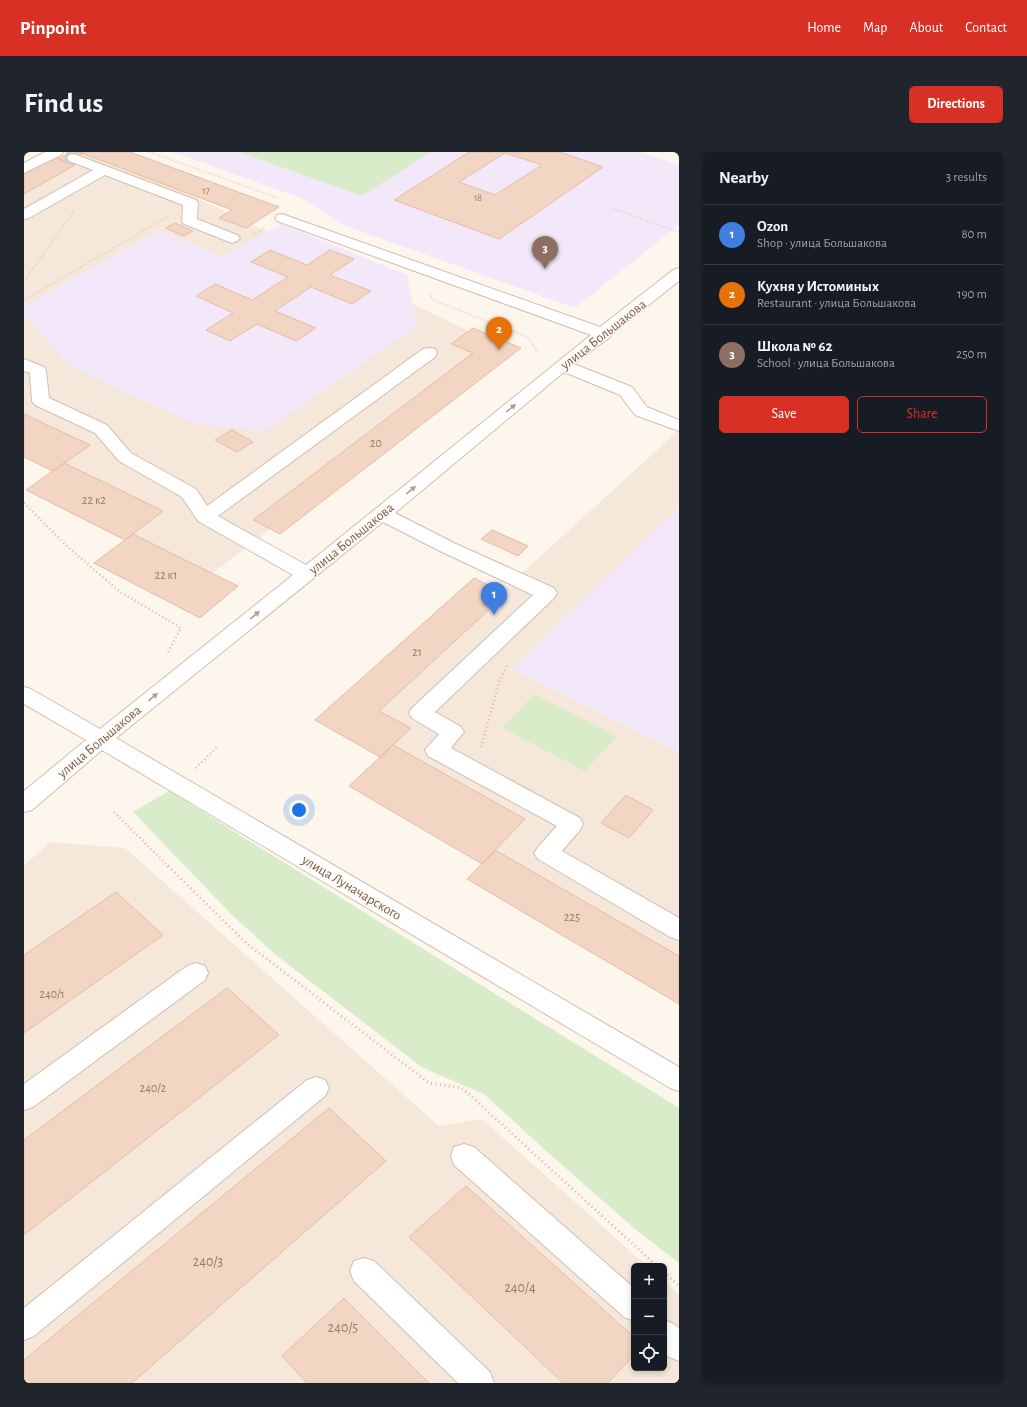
<!DOCTYPE html>
<html lang="en">
<head>
<meta charset="utf-8">
<style>
  :root { --surface:#171b24; --page:#20242c; --text:#f1f3f6; --muted:#9ea1a6; --line:#363941; --accent:#d93025 }
  body { margin:0; font-family:"Alegreya Sans",sans-serif; background:var(--page); color:var(--text) }
  .controls { position:absolute; right:12px; bottom:12px; display:grid; overflow:hidden; border-radius:6px; box-shadow:0 2px 6px #0003 }
  .controls button { width:36px; height:36px; display:grid; place-items:center; padding:0; border:0; border-bottom:1px solid var(--line); background:var(--surface); color:var(--text); font:20px sans-serif }
  .you { position:absolute; left:275px; top:658px; width:14px; height:14px; margin:-10px; border:3px solid #fff; border-radius:50%; background:#1a73e8; box-shadow:0 0 0 6px #1a73e833 }
  .badge { display:grid; place-items:center; width:26px; height:26px; border-radius:50%; background:var(--accent); color:#fff; font-size:13px; font-weight:700 }
  .pin { position:absolute; translate:-50% -33px; filter:drop-shadow(0 1px 2px #0008) }
  .pin::after { content:''; position:absolute; top:21px; width:14px; height:12px; background:inherit; clip-path:polygon(0 0,100% 0,50% 100%) }
  .list { margin:0; padding:0; list-style:none }
  h2 { display:flex; justify-content:space-between; align-items:center; height:52px; margin:0; padding:0 16px; font-size:17px }
  h2 small { font-size:13px; font-weight:400; color:var(--muted) }
  .list li { display:grid; grid-template-columns:26px 1fr auto; gap:12px; align-items:center; box-sizing:border-box; height:60px; padding:0 16px; border-top:1px solid var(--line) }
  .list b { display:block; font-size:15px; white-space:nowrap }
  .list p { margin:0; font-size:13px; white-space:nowrap; color:var(--muted) }
  .list em { font-size:13px; font-style:normal; color:var(--muted) }
  .actions { display:flex; gap:8px; padding:12px 16px }
  .actions a { flex:1; padding:9px 0; border:1px solid var(--accent); border-radius:6px; text-align:center; font-size:14px; color:var(--accent) }
  .actions .main { background:var(--accent); color:#fff }
  .icon { flex:none; width:22px; height:22px; fill:none; stroke:currentColor; stroke-width:2; stroke-linecap:round; stroke-linejoin:round }
  .map { position:relative; flex:none; width:655px; height:1231px; overflow:hidden; border-radius:6px }
  header { display:flex; align-items:center; gap:24px; box-sizing:border-box; height:56px; padding:0 20px; background:var(--accent); color:#fff }
  header strong { font-size:19px }
  nav { display:flex; gap:22px; margin-inline-start:auto; font-size:14px }
  .intro { display:flex; align-items:center; justify-content:space-between; box-sizing:border-box; height:96px; padding:0 24px }
  h1 { margin:0; font-size:28px }
  .button { padding:10px 18px; border-radius:6px; background:var(--accent); color:#fff; font-size:14px; font-weight:700 }
  main { display:flex; gap:24px; padding:0 24px }
  aside { flex:1; background:var(--surface); border-radius:6px; box-shadow:0 2px 6px #0003 }
  .map>svg:first-child { display:block }
  .residential { fill:#f5e8da }
  .education { fill:#f3e8fa }
  .green { fill:#d8ecc9 }
  .building { fill:#f3d5c3; stroke:#e6bba3; fill-rule:evenodd }
  .lines { fill:none; stroke-linecap:round; stroke-linejoin:round }
  .minor-tunnel { stroke:#dcd0c4; stroke-width:16; stroke-dasharray:16 8; stroke-linecap:butt }
  .minor-casing { stroke:#d1beb0; stroke-width:2 }
  .path-far2 { stroke:#d9b8a5; stroke-width:2; stroke-dasharray:0.5 2; stroke-linecap:butt }
  .path-far1 { stroke:#d9b8a5; stroke-width:2.5; stroke-dasharray:1 3; stroke-linecap:butt }
  .path { stroke:#d9b8a5; stroke-width:3; stroke-dasharray:1 3.5; stroke-linecap:butt }
  .minor { fill:#fff; fill-rule:evenodd }
  .oneway { fill:#af9d94 }
  .labels { text-anchor:middle; stroke-width:3; stroke-linejoin:round; paint-order:stroke }
  .far-number-label { font-size:10px; fill:#987a6a }
  .number-label { font-size:12px; fill:#987a6a }
  .street-label { font-size:14px; fill:#7a5c4d; stroke:#fffaf3 }
  .near-number-label { font-size:14px; fill:#987a6a }
</style>
</head>
<body>
<header>
<strong>Pinpoint</strong>
<nav><a>Home</a><a>Map</a><a>About</a><a>Contact</a></nav>
</header>
<div class="intro"><h1>Find us</h1><a class="button">Directions</a></div>
<main>
<div class="map">
<svg width="655" height="1231" viewBox="0 0 655 1231">
  <rect width="100%" height="100%" fill="#fdf6ec"/>
  <path class="residential" d="M 58,0 L 80,0 L 481,197 L 160,443 L 0,294 L 0,32 Z
    M 655,278 L 655,823 L 384,639 L 341,564 Z
    M 27,690 L 101,696 L 415,974 L 458,967 L 623,1114 L 610,1114 L 610,1216 L 640,1216 L 640,1129 L 655,1142 L 655,1231 L 0,1231 L 0,713 Z"/>
  <path class="education" d="M 150,0 L 615,0 L 655,13 L 655,73 L 551,156 L 322,74 L 279,47 Z
    M 257,72 L 383,123 L 393,174 L 240,280 L 169,271 L 46,215 L 0,162 L 0,154 L 136,78 L 198,105 Z
    M 655,354 L 655,600 L 488,517 Z"/>
  <path class="green" d="M 215,0 L 407,0 L 338,44 Z
    M 510,542 L 593,584 L 561,619 L 478,576 Z
    M 145,639 L 655,956 L 655,1111 L 611,1077 L 520,997 L 460,942 L 399,916 L 252,803 L 207,762 L 109,660 Z"/>
  <path class="building" d="M 47,0 L 59,1 L 43,10 L 34,7 Z
    M 55,0 L 106,0 L 255,55 L 222,76 L 195,66 L 208,58 Z
    M 445,0 L 536,0 L 579,15 L 475,87 L 370,48 ZM 481,1 L 518,13 L 471,43 L 435,30 Z
    M 29,5 L 51,13 L 0,42 L 0,21 Z
    M 151,71 L 169,79 L 159,84 L 142,76 Z
    M 246,98 L 283,113 L 306,98 L 330,107 L 306,123 L 347,139 L 328,152 L 287,135 L 251,159 L 292,176 L 272,189 L 233,172 L 206,189 L 182,178 L 209,161 L 172,144 L 191,132 L 228,148 L 264,125 L 227,110 Z
    M 449,176 L 497,196 L 256,382 L 229,368 L 449,201 L 427,192 Z
    M 0,262 L 19,271 L 66,293 L 29,319 L 0,305 Z
    M 208,278 L 229,290 L 213,300 L 191,288 Z
    M 40,311 L 90,335 L 139,359 L 101,388 L 2,338 Z
    M 468,378 L 504,394 L 494,404 L 457,387 Z
    M 109,382 L 161,408 L 214,434 L 176,466 L 70,411 Z
    M 450,426 L 482,442 L 355,559 L 387,576 L 356,605 L 291,568 Z
    M 369,593 L 501,667 L 458,712 L 325,634 Z
    M 602,643 L 629,658 L 605,686 L 577,671 Z
    M 471,698 L 655,804 L 655,852 L 443,727 Z
    M 92,740 L 139,783 L 0,881 L 0,803 Z
    M 203,836 L 255,883 L 0,1083 L 0,988 Z
    M 305,956 L 362,1009 L 108,1231 L 0,1231 L 0,1208 Z
    M 442,1034 L 610,1185 L 610,1203 L 584,1231 L 539,1231 L 385,1085 Z
    M 320,1146 L 405,1231 L 283,1231 L 258,1204 Z"/>
  <g class="lines">
    <path class="minor-tunnel" d="M 41,3 L 50,6"/>
    <defs>
      <path id="minor" d="M 21,0 L 39,0 L 37,3 L 0,21 L 0,11 Z
        M 50,2 L 172,48 L 174,51 L 173,67 L 213,83 L 216,86 L 213,89 L 208,91 L 160,72 L 158,69 L 159,53 L 81,23 L 5,66 L 0,67 L 0,57 L 69,18 L 45,9 L 43,6 L 45,3 Z
        M 258,62 L 576,175 L 649,118 L 655,116 L 655,129 L 588,182 L 586,185 L 550,212 L 608,235 L 623,255 L 655,268 L 655,279 L 611,263 L 596,243 L 540,220 L 371,361 L 430,391 L 530,436 L 533,441 L 530,446 L 411,560 L 437,575 L 440,580 L 427,596 L 556,666 L 559,672 L 556,678 L 538,699 L 655,766 L 655,788 L 646,785 L 514,707 L 510,701 L 514,695 L 533,674 L 404,604 L 401,598 L 415,582 L 388,566 L 385,561 L 388,556 L 509,443 L 416,399 L 359,370 L 92,586 L 655,915 L 655,939 L 646,936 L 78,598 L 8,658 L 0,660 L 0,639 L 62,588 L 0,552 L 0,535 L 7,537 L 76,577 L 269,423 L 174,369 L 158,345 L 95,309 L 71,281 L 11,253 L 8,249 L 6,221 L 0,219 L 0,207 L 20,215 L 22,219 L 25,246 L 83,273 L 107,301 L 172,337 L 183,354 L 399,197 L 405,196 L 411,197 L 413,201 L 411,205 L 194,364 L 282,413 L 567,183 L 253,69 L 251,66 L 253,63 Z
        M 172,811 L 181,814 L 184,821 L 181,828 L 9,955 L 0,958 L 0,932 L 163,814 Z
        M 292,925 L 301,928 L 305,936 L 301,944 L 10,1184 L 0,1188 L 0,1156 L 283,928 Z
        M 440,992 L 450,995 L 610,1136 L 610,1169 L 600,1165 L 430,1013 L 427,1004 L 430,995 Z
        M 340,1106 L 350,1109 L 466,1220 L 470,1231 L 434,1231 L 330,1129 L 326,1119 L 330,1109 Z
        M 640,1168 L 650,1172 L 655,1176 L 655,1209 L 645,1205 L 640,1201 Z"/>
    </defs>
    <use href="#minor" class="minor-casing"/>
    <path class="path-far2" d="M 126,0 L 254,46
      M 653,0 L 655,1
      M 588,56 L 655,80
      M 229,83 L 240,76
      M 0,129 L 50,59
      M 406,142 L 409,148 L 504,185 L 514,201
      M 0,148 L 143,65"/>
    <path class="path-far1" d="M 0,351 L 46,397 L 95,439 L 157,476 L 144,500
      M 457,595 L 476,527 L 483,514
      M 172,616 L 193,595
      M 90,660 L 145,715"/>
    <path class="path" d="M 144,714 L 222,791 L 405,931 L 438,936 L 633,1114
      M 640,1120 L 655,1134"/>
    <use href="#minor" class="minor"/>
  </g>
  <defs><path id="oneway-solid" d="M-6-.8H1V-3.2L6.5 0L1 3.2V.8H-6Z"/></defs>
  <g class="oneway">
    <use href="#oneway-solid" transform="translate(487 256) rotate(-39)"/>
    <use href="#oneway-solid" transform="translate(387 338) rotate(-39)"/>
    <use href="#oneway-solid" transform="translate(231 463) rotate(-39)"/>
    <use href="#oneway-solid" transform="translate(129 545) rotate(-39)"/>
  </g>
  <g class="labels">
    <g class="far-number-label">
      <text x="182" y="42">17</text>
      <text x="454" y="49">18</text>
    </g>
    <g class="number-label">
      <text x="352" y="295">20</text>
      <text x="70" y="352">22 к2</text>
      <text x="142" y="427">22 к1</text>
      <text x="393" y="504">21</text>
      <text x="548" y="769">225</text>
      <text x="28" y="846">240/1</text>
      <text x="129" y="940">240/2</text>
    </g>
    <g class="street-label">
      <text transform="translate(579 182) rotate(-38)" y="5">улица Большакова</text>
      <text transform="translate(327 386) rotate(-39)" y="5">улица Большакова</text>
      <text transform="translate(75 589) rotate(-40)" y="5">улица Большакова</text>
      <text transform="translate(328 735) rotate(31)" y="5">улица Луначарского</text>
    </g>
    <g class="near-number-label">
      <text x="184" y="1114">240/3</text>
      <text x="496" y="1140">240/4</text>
      <text x="319" y="1180">240/5</text>
    </g>
  </g>
</svg>
<div class="controls">
<button>+</button>
<button>−</button>
<button><svg class="icon" aria-label="locate" viewBox="0 0 24 24"><circle cx="12" cy="12" r="6"/><path d="M12 2v4M12 18v4M2 12h4M18 12h4"/></svg></button>
</div>
<div class="you"></div>
<div class="pin badge" style="left:470px;top:463px;background:#3f7fe0">1</div>
<div class="pin badge" style="left:475px;top:198px;background:#e8710a">2</div>
<div class="pin badge" style="left:521px;top:117px;background:#8d6e63">3</div>
</div>
<aside>
<h2>Nearby<small>3 results</small></h2>
<ul class="list">
<li><span class="badge" style="background:#3f7fe0">1</span><div><b>Ozon</b><p>Shop · улица Большакова</p></div><em>80 m</em></li>
<li><span class="badge" style="background:#e8710a">2</span><div><b>Кухня у Истоминых</b><p>Restaurant · улица Большакова</p></div><em>190 m</em></li>
<li><span class="badge" style="background:#8d6e63">3</span><div><b>Школа № 62</b><p>School · улица Большакова</p></div><em>250 m</em></li>
</ul>
<div class="actions"><a class="main">Save</a><a>Share</a></div>
</aside>
</main>
</body>
</html>
